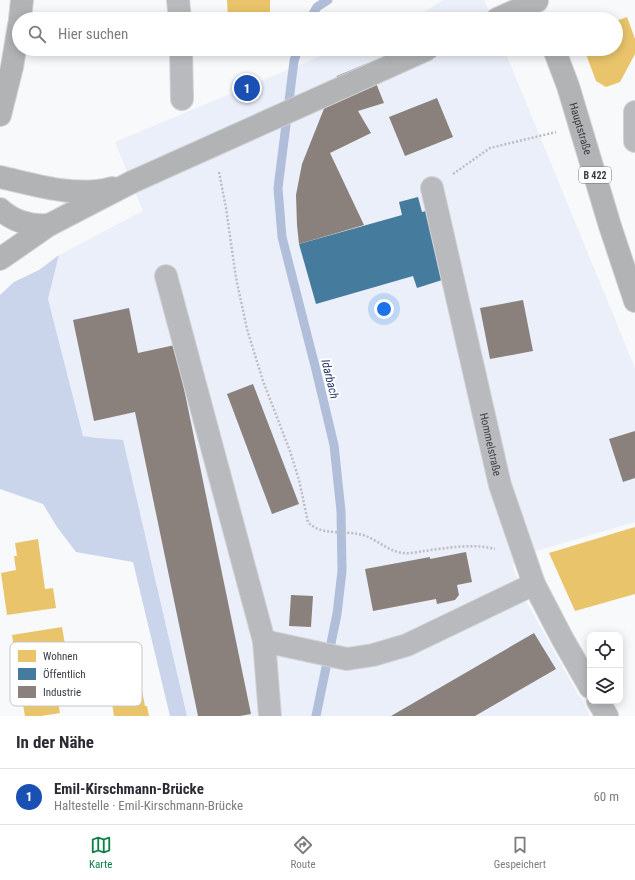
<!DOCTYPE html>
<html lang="de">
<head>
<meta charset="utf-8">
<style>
  :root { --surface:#fff; --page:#f7f7f7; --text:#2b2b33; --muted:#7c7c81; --line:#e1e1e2; --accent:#0b8043 }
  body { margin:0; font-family:"Roboto Condensed",sans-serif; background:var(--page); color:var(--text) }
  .controls { position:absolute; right:12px; bottom:12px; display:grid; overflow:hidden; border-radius:8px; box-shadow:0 2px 10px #0003 }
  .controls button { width:36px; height:36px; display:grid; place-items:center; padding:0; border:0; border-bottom:1px solid var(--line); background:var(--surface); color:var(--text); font:20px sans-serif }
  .you { position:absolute; left:384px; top:309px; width:14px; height:14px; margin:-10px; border:3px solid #fff; border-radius:50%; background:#1a73e8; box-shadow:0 0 0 6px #1a73e833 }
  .badge { display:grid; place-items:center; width:26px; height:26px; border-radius:50%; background:var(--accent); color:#fff; font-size:13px; font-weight:700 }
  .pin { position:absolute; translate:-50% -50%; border:2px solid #fff; box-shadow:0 1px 4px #0006 }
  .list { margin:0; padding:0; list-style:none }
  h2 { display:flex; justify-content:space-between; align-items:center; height:52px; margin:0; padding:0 16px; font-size:17px }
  h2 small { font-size:13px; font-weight:400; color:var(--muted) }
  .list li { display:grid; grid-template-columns:26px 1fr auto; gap:12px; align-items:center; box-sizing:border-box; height:56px; padding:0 16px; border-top:1px solid var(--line) }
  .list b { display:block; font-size:15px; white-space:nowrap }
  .list p { margin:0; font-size:13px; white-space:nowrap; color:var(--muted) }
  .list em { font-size:13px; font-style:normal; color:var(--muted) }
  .icon { flex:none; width:22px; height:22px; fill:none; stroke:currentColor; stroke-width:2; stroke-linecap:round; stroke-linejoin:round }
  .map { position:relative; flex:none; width:635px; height:716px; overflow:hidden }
  .search { position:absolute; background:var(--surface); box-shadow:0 2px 10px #0003; left:12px; right:12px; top:12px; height:44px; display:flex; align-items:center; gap:10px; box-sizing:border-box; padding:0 14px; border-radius:22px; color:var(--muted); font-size:15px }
  .sheet { height:108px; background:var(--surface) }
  nav { display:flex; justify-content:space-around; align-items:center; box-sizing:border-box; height:56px; border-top:1px solid var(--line); background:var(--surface); font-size:11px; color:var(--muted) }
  nav a { display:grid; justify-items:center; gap:2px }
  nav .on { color:var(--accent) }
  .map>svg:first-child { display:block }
  .built { fill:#eaeff9 }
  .forest { fill:#cad5ec }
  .homes { fill:#e9c46a }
  .public { fill:#457b9d }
  .industry { fill:#8a817c }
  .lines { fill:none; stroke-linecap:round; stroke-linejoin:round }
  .stream { stroke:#b0bed9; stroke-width:9 }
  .minor-casing { stroke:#d2d3d6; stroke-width:24 }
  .major-casing { stroke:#d2d3d6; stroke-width:24 }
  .path { stroke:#bdbec1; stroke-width:2.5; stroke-dasharray:2 2; stroke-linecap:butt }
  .minor { stroke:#b9babd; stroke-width:22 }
  .major { stroke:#b1b3b5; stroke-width:22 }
  .major-bridge-casing { stroke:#d2d3d6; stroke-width:24; stroke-linecap:butt }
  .major-bridge { stroke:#b1b3b5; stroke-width:22 }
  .labels { text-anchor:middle; stroke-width:4; stroke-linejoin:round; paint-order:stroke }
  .shield { fill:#fff; stroke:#74777c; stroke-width:1 }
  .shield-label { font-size:10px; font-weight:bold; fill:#393d44 }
  .street-label { font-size:11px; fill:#393d44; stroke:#fff }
  .water-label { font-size:12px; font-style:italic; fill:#24386a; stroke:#fff }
  .key { fill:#fff; stroke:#c4c5c7; stroke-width:1 }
  .key-label { font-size:11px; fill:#393d44 }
</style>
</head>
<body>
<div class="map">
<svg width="635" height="716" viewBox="0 0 635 716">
  <rect width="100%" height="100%" fill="#f7f9fb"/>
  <path class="built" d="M 443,0 L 484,0 L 492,19 L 410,19 L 418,16 Z
    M 338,49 L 504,49 L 635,368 L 635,522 L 536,551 L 538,558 L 512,565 L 525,599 L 590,716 L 187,716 L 151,559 L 97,438 L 83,436 L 48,299 L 59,255 L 143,211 L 115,142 Z"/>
  <path class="forest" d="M 59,255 L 48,299 L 83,436 L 97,438 L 123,440 L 187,716 L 170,716 L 133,562 L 76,552 L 57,527 L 43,504 L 0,489 L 0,295 L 14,282 L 39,270 Z"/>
  <path class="homes" d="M 227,0 L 270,0 L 270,19 L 228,19 Z
    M 627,17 L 635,39 L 635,54 L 620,82 L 606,87 L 596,81 L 584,49 L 616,49 L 616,21 Z
    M 635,527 L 635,594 L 575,611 L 549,553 Z
    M 38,539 L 45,589 L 53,588 L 56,608 L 7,615 L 1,573 L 16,570 L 14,556 L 17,556 L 15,543 Z
    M 62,627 L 67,656 L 51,659 L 60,713 L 41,716 L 25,716 L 20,687 L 32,685 L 28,664 L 17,666 L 12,635 Z
    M 142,691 L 145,706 L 147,706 L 149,716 L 114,716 L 111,696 Z"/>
  <path class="public" d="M 418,197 L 422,212 L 426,211 L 442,268 L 439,269 L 442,280 L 417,288 L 413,276 L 316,304 L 299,244 L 402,215 L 399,202 Z"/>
  <path class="industry" d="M 368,63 L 384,103 L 358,111 L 371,133 L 330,153 L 364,225 L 299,244 L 297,225 L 296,195 L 302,164 L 337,76 Z
    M 437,98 L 453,137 L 405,156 L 389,117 Z
    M 523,300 L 533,351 L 490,359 L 480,308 Z
    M 129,308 L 138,353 L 175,345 L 251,714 L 240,716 L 198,716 L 135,412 L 94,421 L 73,320 Z
    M 253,384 L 299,504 L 272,514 L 227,394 Z
    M 635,431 L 635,478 L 623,482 L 609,439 Z
    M 466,552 L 472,582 L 457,585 L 459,595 L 455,600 L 437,604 L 436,599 L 373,611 L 365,569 L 430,557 L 430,559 Z
    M 291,595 L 313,596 L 311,627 L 289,626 Z
    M 534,633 L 556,669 L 475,716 L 391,716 Z"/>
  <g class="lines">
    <path class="stream" d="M 310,19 L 317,7 L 328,0
      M 298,49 L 294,61 L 278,188 L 282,237 L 316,370 L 334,445 L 341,511 L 342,571 L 337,614 L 316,716"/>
    <defs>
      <g id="minor">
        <path d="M 178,0 L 180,19"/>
        <path d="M 181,49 L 182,99"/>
        <path d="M 635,112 L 635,141"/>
        <path id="s1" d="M 432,188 L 500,485 L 534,584 L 562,638 L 590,687"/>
        <path d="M 166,276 L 264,641 L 270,716"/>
        <path d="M 264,641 L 347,659 L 373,655 L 407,645 L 534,584"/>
        <path d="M 598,701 L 607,716"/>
      </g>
      <g id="major">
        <path d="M 20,19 L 22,0"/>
        <path d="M 497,19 L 537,1"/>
        <path id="s2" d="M 554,49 L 568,86 L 610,226 L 635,301"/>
        <path d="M 0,115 L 12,67 L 19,25"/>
        <path d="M 0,177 C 36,185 75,198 112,188"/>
        <path d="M 0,209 C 14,222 31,226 49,225"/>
        <path d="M 0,259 L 49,225 L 132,182"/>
      </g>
    </defs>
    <use href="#minor" class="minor-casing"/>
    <use href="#major" class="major-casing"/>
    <path class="path" d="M 219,172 L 226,208 L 236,278 L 247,329 L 263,381 L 290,451 L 299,480 L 308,522 C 319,535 342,531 358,534 C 374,536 386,551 403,553 C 409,554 418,552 424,551 C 448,548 472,543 495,549
      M 453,174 L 490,148 L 556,132"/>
    <use href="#minor" class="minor"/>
    <use href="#major" class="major"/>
    <defs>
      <path id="major-bridge" d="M 132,182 L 428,49"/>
    </defs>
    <use href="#major-bridge" class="major-bridge-casing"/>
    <use href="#major-bridge" class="major-bridge"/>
  </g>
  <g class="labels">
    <rect class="shield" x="579" y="167" width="32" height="16" rx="3"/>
    <g class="shield-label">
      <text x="595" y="179">B 422</text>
    </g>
    <g class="street-label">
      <text dy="4" stroke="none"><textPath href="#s2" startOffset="84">Hauptstraße</textPath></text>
      <text dy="4" stroke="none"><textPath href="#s1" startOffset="263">Hommelstraße</textPath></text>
    </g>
    <g class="water-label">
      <text transform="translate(330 379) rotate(76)" y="4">Idarbach</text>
    </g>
  </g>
  <rect x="10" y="642" width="132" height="64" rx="6" class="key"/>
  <rect x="18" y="650" width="18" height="12" fill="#e9c46a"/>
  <rect x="18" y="668" width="18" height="12" fill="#457b9d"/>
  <rect x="18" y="686" width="18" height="12" fill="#8a817c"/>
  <g class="key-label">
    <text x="43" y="660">Wohnen</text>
    <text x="43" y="678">Öffentlich</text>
    <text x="43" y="696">Industrie</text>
  </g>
</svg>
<div class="controls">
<button><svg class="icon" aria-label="locate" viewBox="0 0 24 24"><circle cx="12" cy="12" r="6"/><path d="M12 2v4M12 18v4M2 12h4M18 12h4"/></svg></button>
<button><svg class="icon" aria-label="layers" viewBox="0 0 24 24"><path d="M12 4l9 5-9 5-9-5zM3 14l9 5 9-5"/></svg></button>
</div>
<div class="you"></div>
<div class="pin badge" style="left:247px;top:88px;background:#1a4fb4">1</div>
<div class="search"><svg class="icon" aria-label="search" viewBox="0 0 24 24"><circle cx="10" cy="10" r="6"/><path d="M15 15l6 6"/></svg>Hier suchen</div>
</div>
<section class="sheet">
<h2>In der Nähe<small></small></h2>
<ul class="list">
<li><span class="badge" style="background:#1a4fb4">1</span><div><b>Emil-Kirschmann-Brücke</b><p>Haltestelle · Emil-Kirschmann-Brücke</p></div><em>60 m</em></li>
</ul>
</section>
<nav>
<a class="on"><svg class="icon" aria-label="map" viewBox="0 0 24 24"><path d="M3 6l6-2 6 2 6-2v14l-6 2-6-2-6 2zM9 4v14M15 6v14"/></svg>Karte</a>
<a><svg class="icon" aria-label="directions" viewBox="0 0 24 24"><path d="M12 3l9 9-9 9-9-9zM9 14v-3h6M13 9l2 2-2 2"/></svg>Route</a>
<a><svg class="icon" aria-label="saved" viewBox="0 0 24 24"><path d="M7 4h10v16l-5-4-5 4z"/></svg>Gespeichert</a>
</nav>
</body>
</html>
